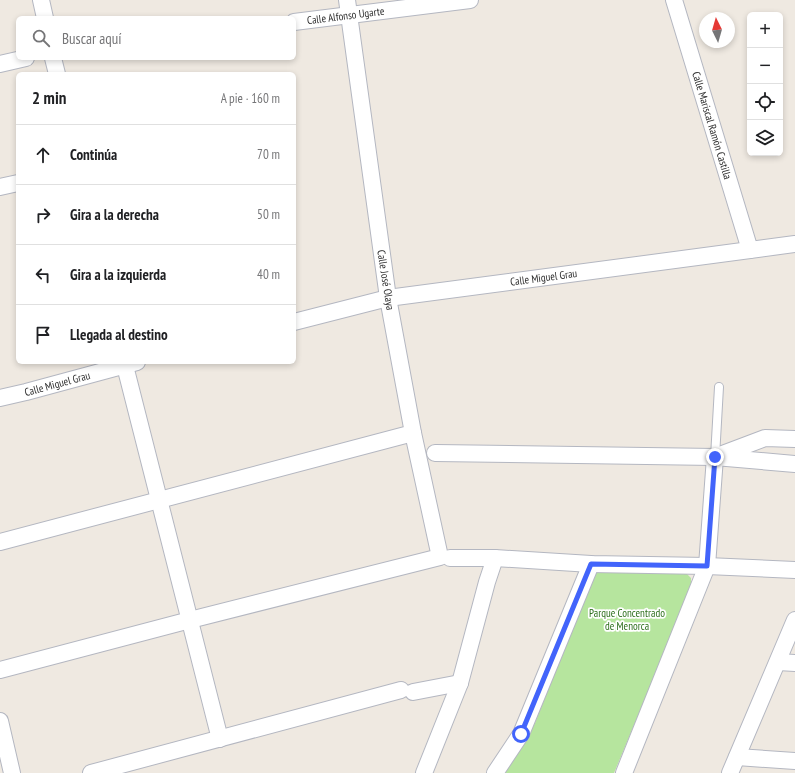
<!DOCTYPE html>
<html lang="es">
<head>
<meta charset="utf-8">
<style>
  :root { --surface:#fff; --page:#f6f6f6; --text:#202124; --muted:#757577; --line:#e0e0e0 }
  body { margin:0; font-family:"PT Sans Narrow",sans-serif; background:var(--page); color:var(--text) }
  .controls { position:absolute; right:12px; top:12px; display:grid; overflow:hidden; border-radius:6px; box-shadow:0 2px 6px #0003 }
  .controls button { width:36px; height:36px; display:grid; place-items:center; padding:0; border:0; border-bottom:1px solid var(--line); background:var(--surface); color:var(--text); font:20px sans-serif }
  .compass { position:absolute; left:699px; top:12px; width:36px; height:36px; border-radius:50%; background:var(--surface); box-shadow:0 2px 6px #0003; rotate:355deg }
  .stop { position:absolute; width:12px; height:12px; margin:-9px; border:3px solid #4264fb; border-radius:50%; background:#fff }
  .stop.end { background:#4264fb; border-color:#fff; box-shadow:0 1px 4px #0008 }
  .list { margin:0; padding:0; list-style:none }
  h2 { display:flex; justify-content:space-between; align-items:center; height:52px; margin:0; padding:0 16px; font-size:17px }
  h2 small { font-size:13px; font-weight:400; color:var(--muted) }
  .list li { display:grid; grid-template-columns:26px 1fr auto; gap:12px; align-items:center; box-sizing:border-box; height:60px; padding:0 16px; border-top:1px solid var(--line) }
  .list b { display:block; font-size:15px; white-space:nowrap }
  .list em { font-size:13px; font-style:normal; color:var(--muted) }
  .icon { flex:none; width:22px; height:22px; fill:none; stroke:currentColor; stroke-width:2; stroke-linecap:round; stroke-linejoin:round }
  .map { position:relative; flex:none; width:795px; height:773px; overflow:hidden }
  .search { position:absolute; background:var(--surface); box-shadow:0 2px 6px #0003; left:16px; top:16px; width:280px; height:44px; display:flex; align-items:center; gap:10px; box-sizing:border-box; padding:0 14px; border-radius:6px; color:var(--muted); font-size:15px }
  .panel { position:absolute; background:var(--surface); box-shadow:0 2px 6px #0003; left:16px; top:72px; width:280px; height:292px; border-radius:6px }
  .map>svg:first-child { display:block }
  .green { fill:#b6e59e }
  .lines { fill:none; stroke-linecap:round; stroke-linejoin:round }
  .service-casing { stroke:#b4b7c1; stroke-width:10 }
  .minor-casing { stroke:#b4b7c1; stroke-width:18 }
  .service { stroke:#fff; stroke-width:8 }
  .minor { stroke:#fff; stroke-width:16 }
  .route { stroke:#4264fb; stroke-width:5 }
  .labels { text-anchor:middle; stroke-width:3.5; stroke-linejoin:round; paint-order:stroke }
  .street-label { font-size:11px; fill:#2e2e2e; stroke:#fff }
  .park-label { font-size:11px; fill:#2c6e1b; stroke:#fff }
</style>
</head>
<body>
<div class="map">
<svg width="795" height="773" viewBox="0 0 795 773">
  <rect width="100%" height="100%" fill="#efe9e1"/>
  <path class="green" d="M 595,572 L 686,573 L 691,578 L 691,589 L 614,773 L 503,773 L 518,753 L 535,723 Z"/>
  <g class="lines">
    <defs>
      <path id="service" d="M 715,457 L 719,387"/>
      <g id="minor">
        <path d="M 41,0 L 45,18"/>
        <path id="s1" d="M 674,0 L 750,250"/>
        <path id="s2" d="M 294,22 L 470,0"/>
        <path d="M 53,58 L 57,74"/>
        <path d="M 0,64 L 26,58"/>
        <path d="M 0,187 L 18,183"/>
        <path id="s3" d="M 294,322 L 388,298 L 750,250 L 795,244"/>
        <path d="M 124,362 L 220,739"/>
        <path id="s4" d="M 0,398 L 26,392 L 137,362"/>
        <path d="M 435,453 L 715,457 L 795,464"/>
        <path d="M 720,455 L 765,438 L 795,439"/>
        <path d="M 0,542 L 413,433"/>
        <path d="M 450,558 L 495,558 L 591,564 L 707,566 L 795,570"/>
        <path d="M 778,662 L 795,663"/>
        <path d="M 0,670 L 190,620 L 440,557 L 413,433 L 388,298 L 347,0"/>
        <path d="M 413,692 L 460,683"/>
        <path d="M 0,721 L 12,773"/>
        <path d="M 737,757 L 795,761"/>
        <path d="M 91,773 L 401,690"/>
        <path d="M 424,773 L 460,683 L 487,582 L 495,558"/>
        <path d="M 495,773 L 521,734 L 591,564"/>
        <path d="M 624,773 L 707,566 L 715,457"/>
        <path d="M 730,773 L 795,620"/>
      </g>
    </defs>
    <use href="#service" class="service-casing"/>
    <use href="#minor" class="minor-casing"/>
    <use href="#service" class="service"/>
    <use href="#minor" class="minor"/>
  </g>
  <g class="lines">
    <path class="route" d="M 521,734 L 591,564 L 707,566 L 715,457"/>
  </g>
  <g class="labels">
    <g class="street-label">
      <text dy="4" stroke="none"><textPath href="#s2" startOffset="52">Calle Alfonso Ugarte</textPath></text>
      <text dy="4" stroke="none"><textPath href="#s1" startOffset="131">Calle Mariscal Ramón Castilla</textPath></text>
      <text dy="4" stroke="none"><textPath href="#s3" startOffset="254">Calle Miguel Grau</textPath></text>
      <text transform="translate(386 280) rotate(81)" y="4">Calle José Olaya</text>
      <text dy="4" stroke="none"><textPath href="#s4" startOffset="59">Calle Miguel Grau</textPath></text>
    </g>
    <g class="park-label">
      <text x="627" y="617">Parque Concentrado<tspan x="627" dy="13">de Menorca</tspan></text>
    </g>
  </g>
</svg>
<div class="controls">
<button>+</button>
<button>−</button>
<button><svg class="icon" aria-label="locate" viewBox="0 0 24 24"><circle cx="12" cy="12" r="6"/><path d="M12 2v4M12 18v4M2 12h4M18 12h4"/></svg></button>
<button><svg class="icon" aria-label="layers" viewBox="0 0 24 24"><path d="M12 4l9 5-9 5-9-5zM3 14l9 5 9-5"/></svg></button>
</div>
<svg class="compass" viewBox="-18 -18 36 36"><path d="M0-13l5 13h-10z" fill="#e53935"/><path d="M0 13l5-13h-10z" fill="#757577"/></svg>
<div class="stop" style="left:521px;top:734px"></div>
<div class="stop end" style="left:715px;top:457px"></div>
<div class="search"><svg class="icon" aria-label="search" viewBox="0 0 24 24"><circle cx="10" cy="10" r="6"/><path d="M15 15l6 6"/></svg>Buscar aquí</div>
<section class="panel">
<h2>2 min<small>A pie · 160 m</small></h2>
<ul class="list">
<li><svg class="icon" aria-label="ahead" viewBox="0 0 24 24"><path d="M12 20V5M6 11l6-6 6 6"/></svg><div><b>Continúa</b></div><em>70 m</em></li>
<li><svg class="icon" aria-label="right" viewBox="0 0 24 24"><path d="M7 20v-9h11M14 6l5 5-5 5"/></svg><div><b>Gira a la derecha</b></div><em>50 m</em></li>
<li><svg class="icon" aria-label="left" viewBox="0 0 24 24"><path d="M17 20v-9H6M10 6l-5 5 5 5"/></svg><div><b>Gira a la izquierda</b></div><em>40 m</em></li>
<li><svg class="icon" aria-label="arrive" viewBox="0 0 24 24"><path d="M6 21V4h12l-3 4 3 4H6"/></svg><div><b>Llegada al destino</b></div></li>
</ul>
</section>
</div>
</body>
</html>
